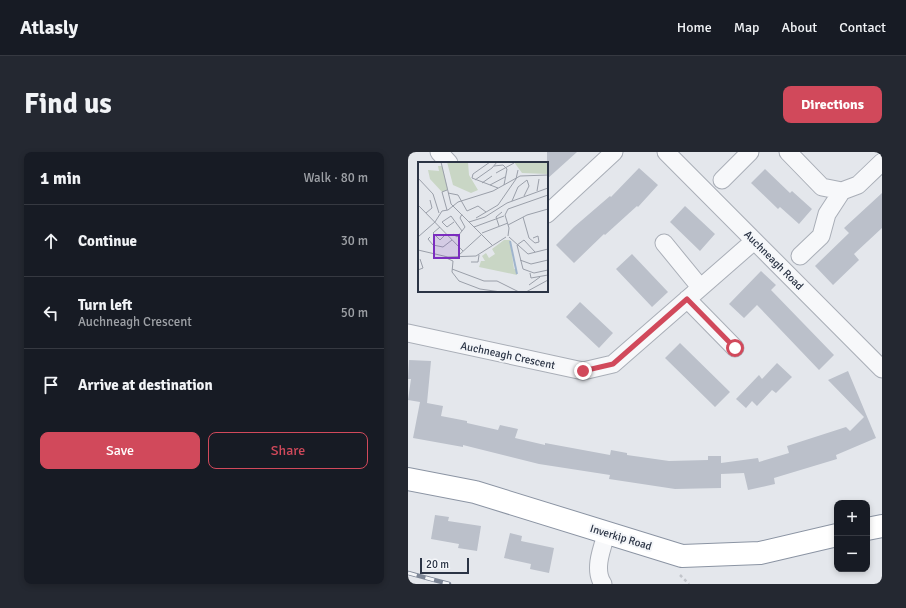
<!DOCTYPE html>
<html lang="en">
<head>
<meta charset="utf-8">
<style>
  :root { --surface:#171b24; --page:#242831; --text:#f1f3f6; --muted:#9ea1a6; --line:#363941; --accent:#d1495b }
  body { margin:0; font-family:Signika,sans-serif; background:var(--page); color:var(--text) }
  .controls { position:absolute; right:12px; bottom:12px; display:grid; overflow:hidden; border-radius:8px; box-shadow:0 2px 6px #0003 }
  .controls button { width:36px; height:36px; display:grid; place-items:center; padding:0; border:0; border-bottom:1px solid var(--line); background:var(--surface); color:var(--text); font:20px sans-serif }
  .scale { position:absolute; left:12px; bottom:10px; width:49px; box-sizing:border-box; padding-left:4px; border:2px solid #2b3445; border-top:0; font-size:11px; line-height:14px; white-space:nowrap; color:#2b3445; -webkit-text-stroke:3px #f4f6f9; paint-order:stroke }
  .stop { position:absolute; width:12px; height:12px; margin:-9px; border:3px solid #d1495b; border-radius:50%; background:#fff }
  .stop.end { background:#d1495b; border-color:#fff; box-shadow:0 1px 4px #0008 }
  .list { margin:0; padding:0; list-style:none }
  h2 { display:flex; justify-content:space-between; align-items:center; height:52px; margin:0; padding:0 16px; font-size:17px }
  h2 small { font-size:13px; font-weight:400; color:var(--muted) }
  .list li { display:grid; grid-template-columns:26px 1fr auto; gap:12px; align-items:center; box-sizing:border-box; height:72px; padding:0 16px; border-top:1px solid var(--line) }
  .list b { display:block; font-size:15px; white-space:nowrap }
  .list p { margin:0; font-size:13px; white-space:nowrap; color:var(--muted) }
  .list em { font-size:13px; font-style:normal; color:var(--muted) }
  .actions { display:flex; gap:8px; padding:12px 16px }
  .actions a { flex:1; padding:9px 0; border:1px solid var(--accent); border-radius:8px; text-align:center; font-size:14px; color:var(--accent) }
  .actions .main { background:var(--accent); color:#fff }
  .icon { flex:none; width:22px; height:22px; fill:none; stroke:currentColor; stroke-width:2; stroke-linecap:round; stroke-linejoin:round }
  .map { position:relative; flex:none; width:474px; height:432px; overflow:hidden; border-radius:8px }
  header { display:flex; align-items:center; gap:24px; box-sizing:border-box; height:56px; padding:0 20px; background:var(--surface); border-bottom:1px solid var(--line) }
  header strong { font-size:19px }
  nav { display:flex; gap:22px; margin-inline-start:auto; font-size:14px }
  .intro { display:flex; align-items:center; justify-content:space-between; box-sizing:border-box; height:96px; padding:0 24px }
  h1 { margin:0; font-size:28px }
  .button { padding:10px 18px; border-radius:8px; background:var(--accent); color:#fff; font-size:14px; font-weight:700 }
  main { display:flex; gap:24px; padding:0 24px }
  aside { flex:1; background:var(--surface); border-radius:8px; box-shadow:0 2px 6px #0003 }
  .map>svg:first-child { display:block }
  .building { fill:#bbc0ca }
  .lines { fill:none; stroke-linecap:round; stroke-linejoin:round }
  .minor-casing { stroke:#a9aeb7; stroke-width:19 }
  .highway-casing { stroke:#8b94a3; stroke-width:24 }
  .path { stroke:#c2c5cb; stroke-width:2.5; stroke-dasharray:3 3; stroke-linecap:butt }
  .minor { stroke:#f7f8fa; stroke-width:17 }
  .highway { stroke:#fff; stroke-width:22 }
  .rail-casing { stroke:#7d8696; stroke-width:4.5 }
  .rail { stroke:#f4f6f9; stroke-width:3; stroke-dasharray:9; stroke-linecap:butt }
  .route { stroke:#d1495b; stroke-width:5 }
  .labels { text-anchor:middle; stroke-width:4; stroke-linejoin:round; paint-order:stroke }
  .street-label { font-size:11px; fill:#2b3445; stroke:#f4f6f9 }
  .inset-river { fill:none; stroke:#9fb4cc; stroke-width:2 }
  .inset-road { fill:none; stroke:#9a9fa9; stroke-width:1 }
  .view { fill:#7b2cbf; fill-opacity:0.15; stroke:#7b2cbf; stroke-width:2 }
  .inset-edge { fill:none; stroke:#2b3445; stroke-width:2 }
</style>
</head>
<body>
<header>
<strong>Atlasly</strong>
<nav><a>Home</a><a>Map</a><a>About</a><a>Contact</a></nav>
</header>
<div class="intro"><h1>Find us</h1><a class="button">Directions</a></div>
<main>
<aside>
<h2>1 min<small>Walk · 80 m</small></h2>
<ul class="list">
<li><svg class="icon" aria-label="ahead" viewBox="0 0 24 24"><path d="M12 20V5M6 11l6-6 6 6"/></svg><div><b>Continue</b></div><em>30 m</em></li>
<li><svg class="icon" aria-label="left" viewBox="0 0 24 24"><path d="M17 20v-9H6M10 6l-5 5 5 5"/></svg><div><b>Turn left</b><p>Auchneagh Crescent</p></div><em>50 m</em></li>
<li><svg class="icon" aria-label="arrive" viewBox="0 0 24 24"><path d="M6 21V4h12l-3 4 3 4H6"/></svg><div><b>Arrive at destination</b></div></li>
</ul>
<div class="actions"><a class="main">Save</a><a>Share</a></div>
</aside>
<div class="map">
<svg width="474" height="432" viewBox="0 0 474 432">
  <rect width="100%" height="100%" fill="#e4e7ec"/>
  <path class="building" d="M 139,0 L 169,0 L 139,27 Z
    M 231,16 L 250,33 L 230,55 L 229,54 L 197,83 L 196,82 L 166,111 L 148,93 L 166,75 L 202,44 L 203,45 Z
    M 357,17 L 382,41 L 384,39 L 404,57 L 391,72 L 372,55 L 370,57 L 343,31 Z
    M 474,41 L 474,76 L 446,102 L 451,108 L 425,133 L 407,114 L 441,81 L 436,76 Z
    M 277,54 L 307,82 L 292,99 L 262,70 Z
    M 224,102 L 260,140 L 244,155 L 208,117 Z
    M 353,119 L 368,133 L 363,138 L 426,203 L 411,218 L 349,153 L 336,166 L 321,152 Z
    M 172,150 L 205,181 L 191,196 L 158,165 Z
    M 272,191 L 322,240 L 307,255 L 257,206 Z
    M 1,208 L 23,209 L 19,251 L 35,254 L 33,264 L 59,269 L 59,271 L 90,278 L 92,273 L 110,277 L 107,286 L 137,293 L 137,291 L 202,303 L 203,298 L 219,301 L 219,303 L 261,309 L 300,308 L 300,304 L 313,304 L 313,311 L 350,306 L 351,310 L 381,301 L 379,294 L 438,275 L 442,279 L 456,265 L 420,228 L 440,219 L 468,286 L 428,303 L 429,307 L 366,326 L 367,332 L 340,338 L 336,321 L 313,322 L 313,336 L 267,337 L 201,327 L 202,323 L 131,312 L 55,293 L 55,295 L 5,286 L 12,250 L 0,248 L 3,227 L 0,227 Z
    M 369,211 L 384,225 L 368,241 L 364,238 L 349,254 L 344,249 L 338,256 L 328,247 L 351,223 L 354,227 Z
    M 27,363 L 41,365 L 40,369 L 73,374 L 69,399 L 50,396 L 51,392 L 23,387 Z
    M 102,381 L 114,384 L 113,389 L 146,396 L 141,421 L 122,417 L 123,412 L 96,406 Z"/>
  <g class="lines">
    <defs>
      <path id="minor" d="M 31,0 L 41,11
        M 258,0 L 474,217
        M 380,0 L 414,35 L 434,39 L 450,33 L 474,10
        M 314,28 L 342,0
        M 139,62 L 206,0
        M 256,91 L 292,135
        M 392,104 L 413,84 L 419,62 L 434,39
        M 279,147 L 327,196
        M 0,181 L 175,219 L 205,212 L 346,89
        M 195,432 C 185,418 194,396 199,380"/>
      <path id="highway" d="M 0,327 L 67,340 L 274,404 L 352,401 L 429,383
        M 459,377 L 474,374"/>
    </defs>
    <use href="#minor" class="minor-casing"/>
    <use href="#highway" class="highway-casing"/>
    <path class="path" d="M 272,423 L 281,432"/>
    <use href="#minor" class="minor"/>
    <use href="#highway" class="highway"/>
    <defs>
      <path id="rail" d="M 0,421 L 41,432"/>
    </defs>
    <use href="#rail" class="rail-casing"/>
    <use href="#rail" class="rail"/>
  </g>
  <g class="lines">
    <path class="route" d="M 175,219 L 205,212 L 279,147 L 327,196"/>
  </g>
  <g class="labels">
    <g class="street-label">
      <text transform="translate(366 108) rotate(45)" y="4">Auchneagh Road</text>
      <text transform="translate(100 203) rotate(12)" y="4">Auchneagh Crescent</text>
      <text transform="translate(213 385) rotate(17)" y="4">Inverkip Road</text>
    </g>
  </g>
  <g transform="translate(10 10)">
    <rect width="130" height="130" fill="#e4e7ec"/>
    <path d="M 29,0 L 50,0 L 51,13 L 60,28 L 53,31 L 35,23 ZM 96,0 L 130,0 L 130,12 L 104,11 ZM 20,4 L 24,4 L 30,28 L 24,30 L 12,17 L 10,8 L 21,9 ZM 86,78 L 92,78 L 96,107 L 98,107 L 99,113 L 61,105 L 63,99 L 67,99 L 64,94 L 68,91 L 71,96 L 77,92 L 74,87 Z" fill="#c9d6c5"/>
    <path class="inset-river" d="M 92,79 L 99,112"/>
    <path class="inset-road" d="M 23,0 L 33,42 L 74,83M 72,0 L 55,12 L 54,16 L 80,26M 76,4 L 85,3 L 89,7 L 86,23M 78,11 L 96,1M 0,16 L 15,32 L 21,51M 57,18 L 74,6 L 79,0M 64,21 L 74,14M 72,23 L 87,15M 119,29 L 121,17M 30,31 L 40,33 L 49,49 L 60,44 L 68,50M 94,39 L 100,25 L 109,18 L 111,24 L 106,34M 0,43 L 45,89M 29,48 L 24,30 L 29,28M 8,51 L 14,46 L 12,38M 105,55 L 111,76 L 117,81 L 121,80 L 120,74 L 115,76M 58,56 L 80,43 L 98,17 L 100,8M 17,60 L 24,49 L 30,48 L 40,40 L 75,29 L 102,14 L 130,13M 36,60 L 29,65 L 24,60 L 33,54 L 44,69 L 47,65 L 42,56 L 44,52M 51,60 L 67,55 L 89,41 L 130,26M 90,63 L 109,53 L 130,47M 81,64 L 78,55 L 84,50M 22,65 L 15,71 L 22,78 L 28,72M 56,65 L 86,54M 64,71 L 90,61M 35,72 L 39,75 L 44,69M 90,74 L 91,66 L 87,53 L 90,47 L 130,33M 0,75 L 17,60M 12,75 L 10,77 L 15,83 L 25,85 L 34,78M 91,75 L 110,92 L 130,87M 0,88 L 30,95 L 58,94 L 88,75M 117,90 L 106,78 L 99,83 L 105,107 L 116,111 L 130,108M 41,93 L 64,72M 26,95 L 35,99 L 34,110 L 41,119 L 62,127 L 83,130M 102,98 L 113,102 L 130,98M 53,100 L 60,100 L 61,93M 34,107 L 66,119 L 79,119 L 101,130M 0,108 L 5,106 L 2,97M 112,111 L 113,116 L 130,113M 111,123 L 122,115M 108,130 L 130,118"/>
    <path class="view" d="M 16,73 L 41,73 L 41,96 L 16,96 Z"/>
    <rect width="130" height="130" class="inset-edge"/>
  </g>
</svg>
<div class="controls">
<button>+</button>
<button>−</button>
</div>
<div class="scale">20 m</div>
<div class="stop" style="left:327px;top:196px"></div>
<div class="stop end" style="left:175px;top:219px"></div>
</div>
</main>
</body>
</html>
